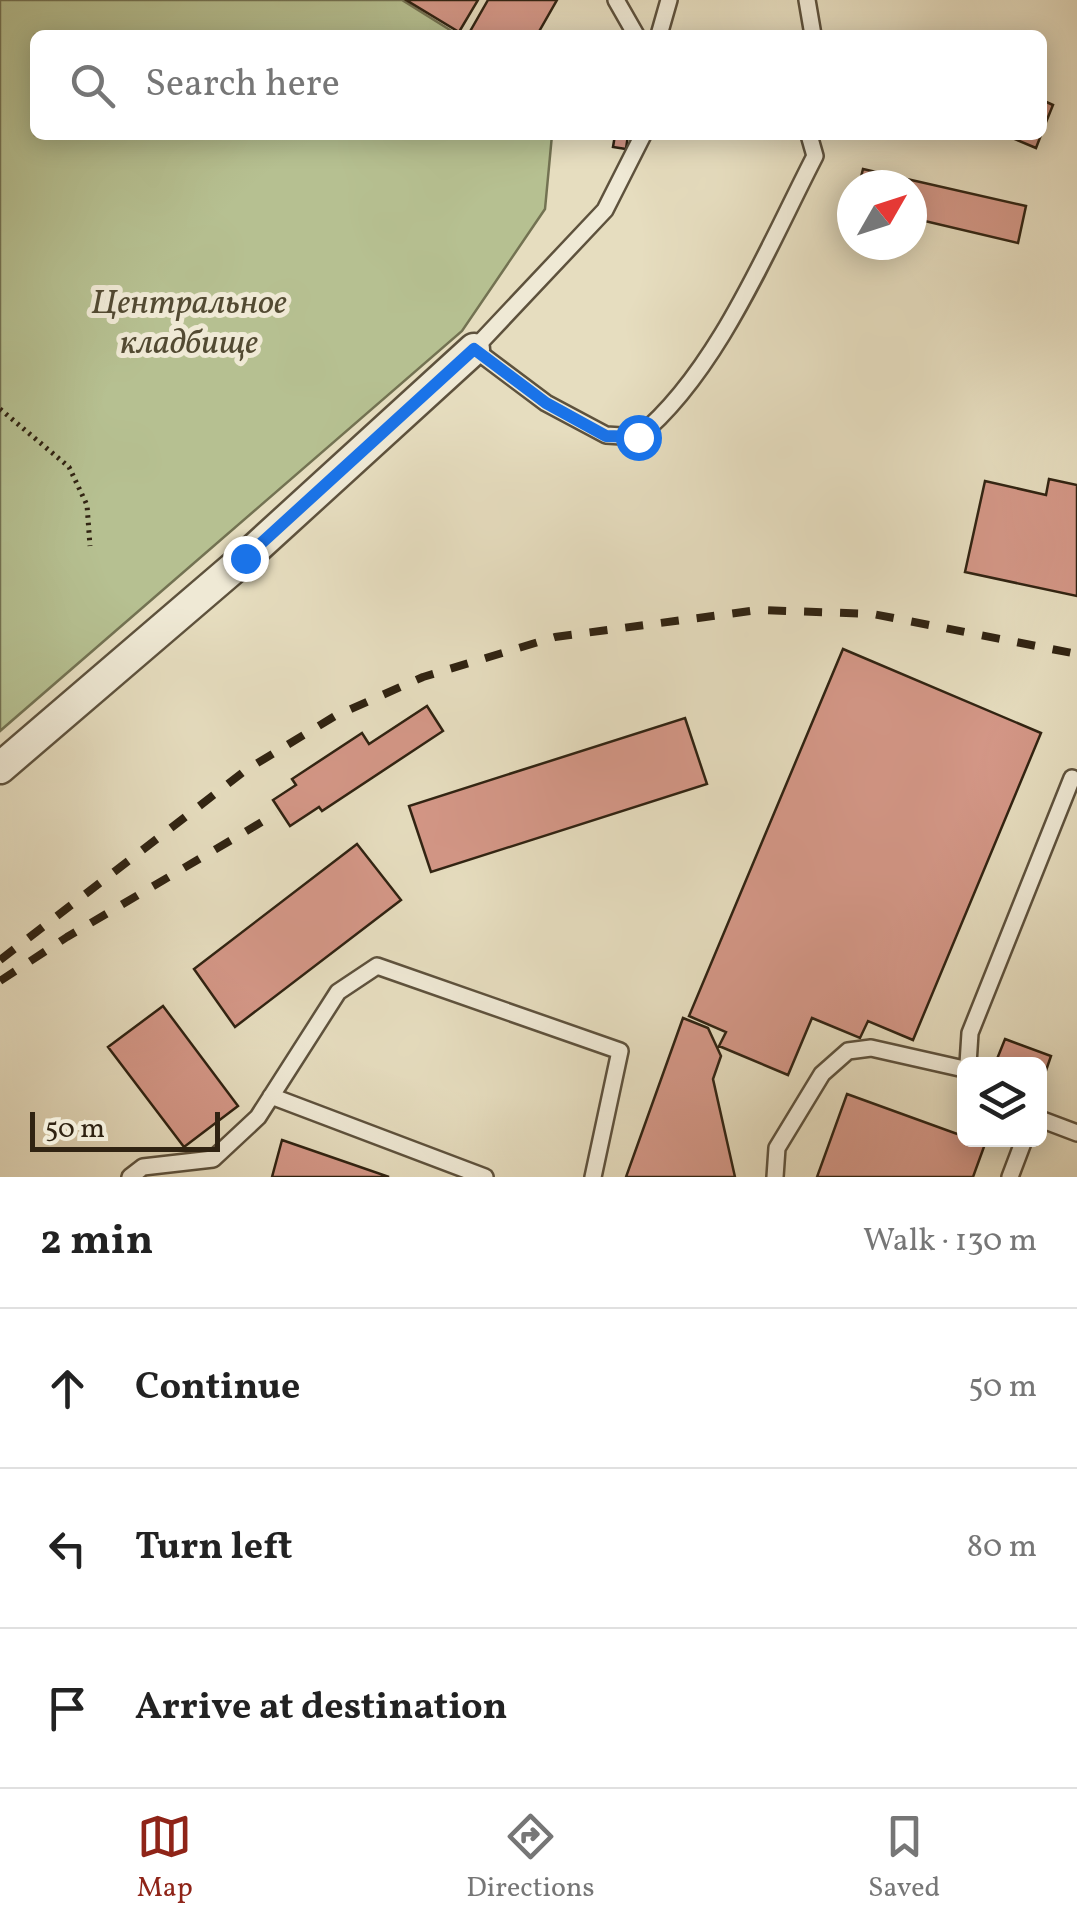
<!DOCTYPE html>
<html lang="en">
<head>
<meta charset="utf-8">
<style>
  :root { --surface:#fff; --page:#f2f2f2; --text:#222; --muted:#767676; --line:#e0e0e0; --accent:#8f2418 }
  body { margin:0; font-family:Vollkorn,serif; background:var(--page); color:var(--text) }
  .controls { position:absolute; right:30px; bottom:30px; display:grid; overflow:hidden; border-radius:15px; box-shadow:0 5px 25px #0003 }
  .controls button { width:90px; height:90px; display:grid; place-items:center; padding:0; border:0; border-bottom:2px solid var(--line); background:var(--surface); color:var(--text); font:50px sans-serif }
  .compass { position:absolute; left:837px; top:170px; width:90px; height:90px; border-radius:50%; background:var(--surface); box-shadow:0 5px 25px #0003; rotate:51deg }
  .scale { position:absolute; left:30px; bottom:25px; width:190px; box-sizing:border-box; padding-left:10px; border:5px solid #302312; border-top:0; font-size:28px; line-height:35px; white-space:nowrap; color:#302312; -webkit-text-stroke:8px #efe9d5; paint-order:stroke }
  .stop { position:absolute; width:30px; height:30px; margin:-22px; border:8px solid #1a73e8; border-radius:50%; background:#fff }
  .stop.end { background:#1a73e8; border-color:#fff; box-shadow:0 2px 10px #0008 }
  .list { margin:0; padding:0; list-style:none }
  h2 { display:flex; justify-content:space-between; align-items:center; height:130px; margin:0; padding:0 40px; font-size:42px }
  h2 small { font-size:32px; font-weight:400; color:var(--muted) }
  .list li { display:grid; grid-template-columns:65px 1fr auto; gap:30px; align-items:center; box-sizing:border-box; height:160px; padding:0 40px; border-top:2px solid var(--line) }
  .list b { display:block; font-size:38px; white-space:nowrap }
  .list em { font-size:32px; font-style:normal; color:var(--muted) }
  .icon { flex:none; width:55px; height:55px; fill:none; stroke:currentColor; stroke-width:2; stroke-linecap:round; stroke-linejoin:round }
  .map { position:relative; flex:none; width:1077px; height:1177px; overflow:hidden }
  .search { position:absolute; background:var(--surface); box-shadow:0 5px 25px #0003; left:30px; right:30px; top:30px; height:110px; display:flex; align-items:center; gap:25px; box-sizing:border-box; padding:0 35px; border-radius:15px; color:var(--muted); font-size:38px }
  .sheet { height:610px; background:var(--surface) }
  nav { display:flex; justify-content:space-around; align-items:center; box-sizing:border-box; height:140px; border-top:2px solid var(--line); background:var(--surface); font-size:28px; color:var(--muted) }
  nav a { display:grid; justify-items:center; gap:5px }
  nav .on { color:var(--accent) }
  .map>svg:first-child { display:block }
  .green { fill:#b6c091; stroke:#737252; stroke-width:2.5 }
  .building { fill:#d49787; stroke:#302312; stroke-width:2.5 }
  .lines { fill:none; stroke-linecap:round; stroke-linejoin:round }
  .service-casing { stroke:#5e523d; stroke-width:20 }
  .minor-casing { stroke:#5e523d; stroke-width:35 }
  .path { stroke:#302312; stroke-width:5; stroke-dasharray:2.5 5; stroke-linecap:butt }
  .service { stroke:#efe9d5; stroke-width:15 }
  .minor { stroke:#efe9d5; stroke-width:30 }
  .rail { stroke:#302312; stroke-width:8; stroke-dasharray:18 18; stroke-linecap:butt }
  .route { stroke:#1a73e8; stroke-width:12 }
  .labels { text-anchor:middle; stroke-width:10; stroke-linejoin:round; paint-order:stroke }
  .park-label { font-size:35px; font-style:italic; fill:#524a32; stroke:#efe9d5 }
</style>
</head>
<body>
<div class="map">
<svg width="1077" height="1177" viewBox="0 0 1077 1177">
  <rect width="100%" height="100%" fill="#e6ddbf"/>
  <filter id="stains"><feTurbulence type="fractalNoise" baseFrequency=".002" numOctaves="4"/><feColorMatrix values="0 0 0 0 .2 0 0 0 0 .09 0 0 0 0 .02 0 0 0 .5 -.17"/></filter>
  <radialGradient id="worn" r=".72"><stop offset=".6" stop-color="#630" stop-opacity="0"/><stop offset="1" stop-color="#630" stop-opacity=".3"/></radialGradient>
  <path class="green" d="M 0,0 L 402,0 L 458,35 L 35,35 L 35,135 L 552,135 L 545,209 L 462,331 L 0,731 Z"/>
  <path class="building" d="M 406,0 L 478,0 L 459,32 Z
    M 488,0 L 557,0 L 537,35 L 468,35 Z
    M 1042,100 L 1053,105 L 1042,132 Z
    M 615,135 L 628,135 L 626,149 L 613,147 Z
    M 1005,135 L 1041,135 L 1036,148 Z
    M 863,169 L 1026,206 L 1018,243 L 912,218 L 912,185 L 859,185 Z
    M 1049,479 L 1077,485 L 1077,596 L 965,572 L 985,481 L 1046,495 Z
    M 843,649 L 1041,733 L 913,1040 L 868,1021 L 860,1038 L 812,1018 L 788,1075 L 719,1046 L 726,1032 L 689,1016 Z
    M 427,706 L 443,731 L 322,811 L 319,807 L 290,826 L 273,800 L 296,785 L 292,779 L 362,733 L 369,744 Z
    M 685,718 L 707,784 L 431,872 L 409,806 Z
    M 357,844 L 401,900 L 235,1027 L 194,969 Z
    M 163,1006 L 238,1106 L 184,1147 L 108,1047 Z
    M 683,1018 L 708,1028 L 721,1056 L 713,1079 L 735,1177 L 626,1177 Z
    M 1005,1039 L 1051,1056 L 1040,1088 L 1040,1064 L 995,1064 Z
    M 847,1094 L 985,1144 L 973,1177 L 817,1177 Z
    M 282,1140 L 389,1177 L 272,1177 Z"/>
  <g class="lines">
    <defs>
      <path id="service" d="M 616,0 L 636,35
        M 807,0 L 813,35
        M 659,35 L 669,0
        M 643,135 L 605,210 L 474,349 L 546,403 L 606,435 L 638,437 C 717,373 768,247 815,156 L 809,135
        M 968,1064 L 970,1033 L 1072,778
        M 271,1096 L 485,1177
        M 1040,1119 L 1077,1133
        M 130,1177 L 143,1167 L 213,1159 L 258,1117 L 338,992 L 377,966 L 620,1051 L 593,1177
        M 775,1177 L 777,1148 L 822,1074 L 848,1051 L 871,1048 L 964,1069
        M 1010,1177 L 1024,1140"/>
      <path id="minor" d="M 0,768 L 245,558 L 474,349"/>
    </defs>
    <use href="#service" class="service-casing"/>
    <use href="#minor" class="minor-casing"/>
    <path class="path" d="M 0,409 L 69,467 L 87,505 L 90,546"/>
    <use href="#service" class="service"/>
    <use href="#minor" class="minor"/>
    <path class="rail" d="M 0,960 L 246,770 L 335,716 L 423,677 L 555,637 L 758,610 L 873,614 L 1077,654
      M 0,981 L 67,937 L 277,813"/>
  </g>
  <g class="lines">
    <path class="route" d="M 245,558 L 474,349 L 546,403 L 606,436 L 638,437"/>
  </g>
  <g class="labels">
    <g class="park-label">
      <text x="189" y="313">Центральное<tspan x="189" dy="40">кладбище</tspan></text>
    </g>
  </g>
  <rect width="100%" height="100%" filter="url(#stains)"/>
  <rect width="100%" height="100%" fill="url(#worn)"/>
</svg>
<div class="controls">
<button><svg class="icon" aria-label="layers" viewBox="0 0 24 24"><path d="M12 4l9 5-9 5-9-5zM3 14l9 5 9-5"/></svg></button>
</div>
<svg class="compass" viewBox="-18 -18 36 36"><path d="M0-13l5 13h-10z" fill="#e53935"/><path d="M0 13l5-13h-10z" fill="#767676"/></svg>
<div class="scale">50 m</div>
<div class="stop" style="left:638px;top:437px"></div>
<div class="stop end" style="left:245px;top:558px"></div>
<div class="search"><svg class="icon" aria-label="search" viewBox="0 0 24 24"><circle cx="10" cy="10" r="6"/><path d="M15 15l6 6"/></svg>Search here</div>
</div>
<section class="sheet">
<h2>2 min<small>Walk · 130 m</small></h2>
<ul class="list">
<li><svg class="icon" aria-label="ahead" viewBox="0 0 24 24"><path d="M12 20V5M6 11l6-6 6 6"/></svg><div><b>Continue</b></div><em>50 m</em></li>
<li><svg class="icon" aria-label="left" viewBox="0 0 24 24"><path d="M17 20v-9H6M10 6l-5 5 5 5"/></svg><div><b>Turn left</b></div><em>80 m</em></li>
<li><svg class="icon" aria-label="arrive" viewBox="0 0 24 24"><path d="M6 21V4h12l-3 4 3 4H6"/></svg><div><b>Arrive at destination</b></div></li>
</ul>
</section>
<nav>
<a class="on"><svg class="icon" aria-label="map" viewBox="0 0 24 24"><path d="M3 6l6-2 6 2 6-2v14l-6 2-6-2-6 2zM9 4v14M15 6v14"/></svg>Map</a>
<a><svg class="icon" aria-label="directions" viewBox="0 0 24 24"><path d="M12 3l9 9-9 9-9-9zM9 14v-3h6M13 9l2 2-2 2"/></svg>Directions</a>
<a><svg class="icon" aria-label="saved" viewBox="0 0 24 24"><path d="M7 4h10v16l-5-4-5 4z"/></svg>Saved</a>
</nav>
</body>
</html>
